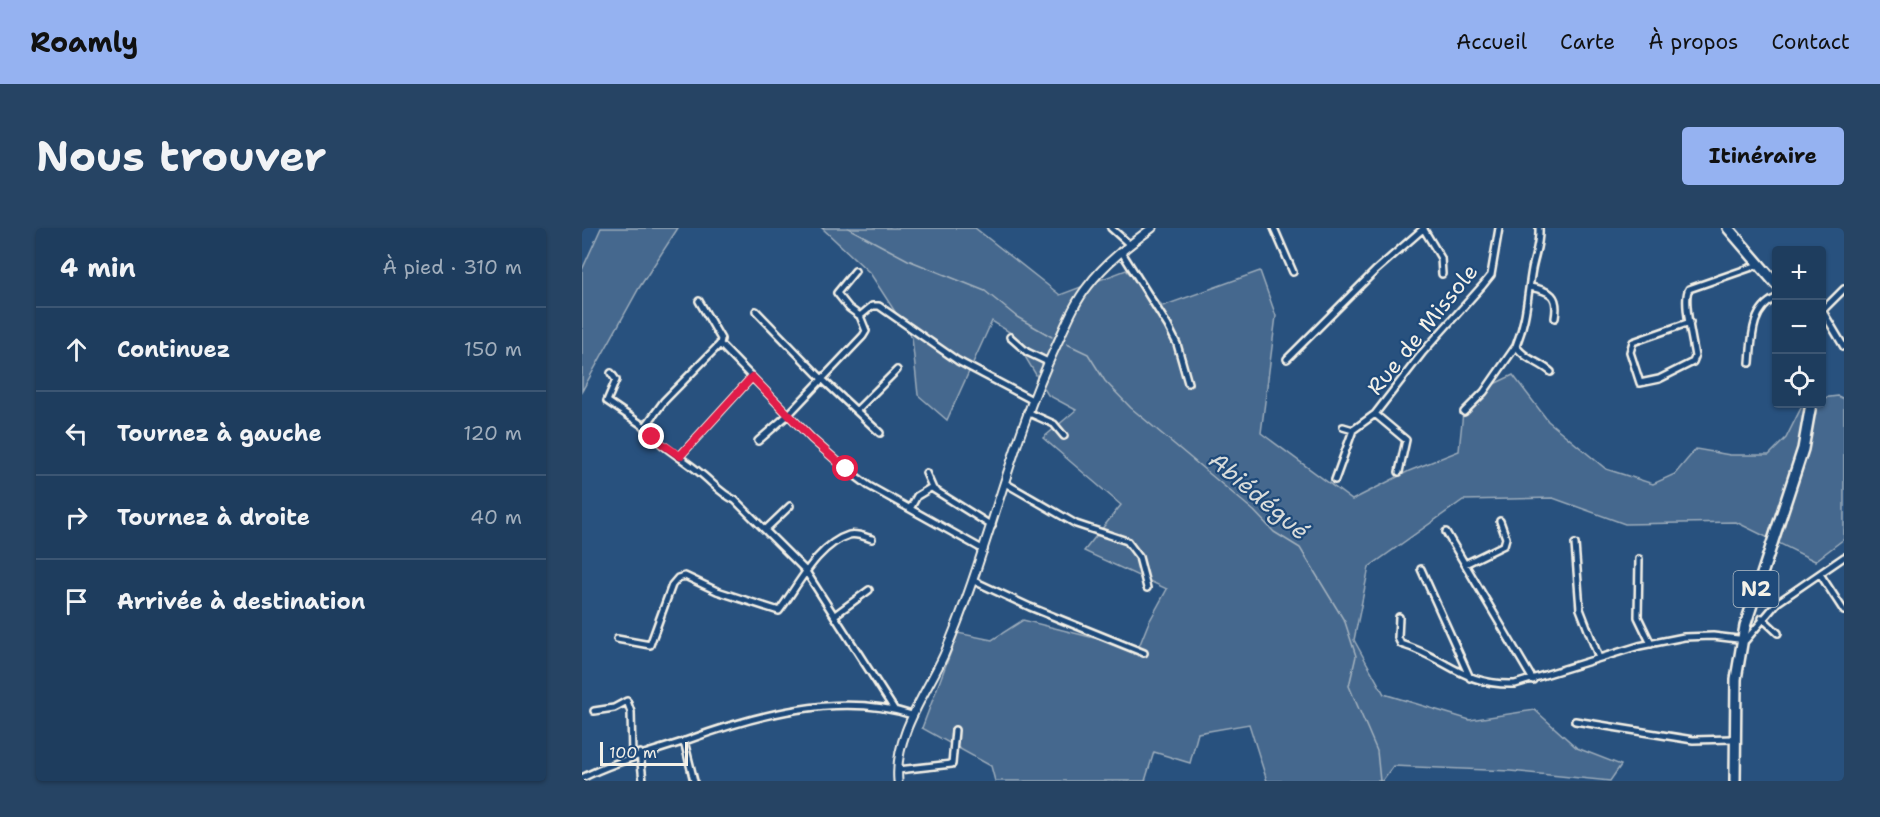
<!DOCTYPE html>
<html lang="fr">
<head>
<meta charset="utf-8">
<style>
  :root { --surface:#1e3d5e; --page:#264464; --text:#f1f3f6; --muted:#a1aebc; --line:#3c5673; --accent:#95b2f1 }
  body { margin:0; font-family:"Shantell Sans",sans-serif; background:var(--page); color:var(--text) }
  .controls { position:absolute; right:18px; top:18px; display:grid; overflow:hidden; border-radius:6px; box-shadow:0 2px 4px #0004 }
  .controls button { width:54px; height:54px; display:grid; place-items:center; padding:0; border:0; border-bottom:2px solid var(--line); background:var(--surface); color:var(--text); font:30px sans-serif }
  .scale { position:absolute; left:18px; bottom:15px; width:88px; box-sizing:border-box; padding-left:6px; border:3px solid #f4f1e8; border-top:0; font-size:16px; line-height:21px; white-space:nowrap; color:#f4f1e8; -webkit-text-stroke:4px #1f4a7a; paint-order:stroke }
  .stop { position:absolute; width:18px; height:18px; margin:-14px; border:4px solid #e11d48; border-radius:50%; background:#fff }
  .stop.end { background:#e11d48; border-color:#fff; box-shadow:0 2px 6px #0008 }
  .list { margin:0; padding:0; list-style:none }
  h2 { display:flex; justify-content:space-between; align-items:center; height:78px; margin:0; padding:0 24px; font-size:26px }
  h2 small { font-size:20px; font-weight:400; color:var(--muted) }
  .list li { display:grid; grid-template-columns:39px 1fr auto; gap:18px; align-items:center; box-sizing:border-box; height:84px; padding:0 24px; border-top:2px solid var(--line) }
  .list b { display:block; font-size:22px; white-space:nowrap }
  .list em { font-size:20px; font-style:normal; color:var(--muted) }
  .icon { flex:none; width:33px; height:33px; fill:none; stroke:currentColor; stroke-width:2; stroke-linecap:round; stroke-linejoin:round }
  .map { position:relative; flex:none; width:1262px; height:553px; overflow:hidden; border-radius:6px }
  header { display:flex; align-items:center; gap:36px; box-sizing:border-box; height:84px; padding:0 30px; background:var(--accent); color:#111 }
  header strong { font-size:28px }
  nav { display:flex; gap:33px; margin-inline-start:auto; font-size:21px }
  .intro { display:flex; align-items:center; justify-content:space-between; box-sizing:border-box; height:144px; padding:0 36px }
  h1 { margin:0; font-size:42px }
  .button { padding:15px 27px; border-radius:6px; background:var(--accent); color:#111; font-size:21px; font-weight:700 }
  main { display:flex; gap:36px; padding:0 36px }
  aside { flex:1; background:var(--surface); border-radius:6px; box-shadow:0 2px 4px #0004 }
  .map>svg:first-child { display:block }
  .green { fill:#45688e; stroke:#9cacbb; stroke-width:1.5 }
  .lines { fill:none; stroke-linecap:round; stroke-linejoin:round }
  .stream { stroke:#a4b2be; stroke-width:1.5 }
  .minor-casing { stroke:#f4f1e8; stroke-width:10 }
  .tertiary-casing { stroke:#f4f1e8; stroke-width:11 }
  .trunk-casing { stroke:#f4f1e8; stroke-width:14 }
  .minor { stroke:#1f4a7a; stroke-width:5 }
  .tertiary { stroke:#1f4a7a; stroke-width:7 }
  .trunk { stroke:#1f4a7a; stroke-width:9 }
  .route { stroke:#e11d48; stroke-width:8 }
  .labels { text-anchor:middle; stroke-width:4.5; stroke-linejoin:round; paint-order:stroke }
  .shield { fill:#1f4a7a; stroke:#b4bfc7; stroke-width:1.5 }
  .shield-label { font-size:21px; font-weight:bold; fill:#f4f1e8 }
  .street-label { font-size:22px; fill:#f4f1e8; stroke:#1f4a7a }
  .water-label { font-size:24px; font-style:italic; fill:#d9dcda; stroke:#1f4a7a }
</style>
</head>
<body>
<header>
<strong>Roamly</strong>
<nav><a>Accueil</a><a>Carte</a><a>À propos</a><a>Contact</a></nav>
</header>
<div class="intro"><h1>Nous trouver</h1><a class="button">Itinéraire</a></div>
<main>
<aside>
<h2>4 min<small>À pied · 310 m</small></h2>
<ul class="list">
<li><svg class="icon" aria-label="ahead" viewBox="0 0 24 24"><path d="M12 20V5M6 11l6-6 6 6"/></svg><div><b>Continuez</b></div><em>150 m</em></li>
<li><svg class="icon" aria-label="left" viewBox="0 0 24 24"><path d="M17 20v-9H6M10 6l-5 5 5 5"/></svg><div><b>Tournez à gauche</b></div><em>120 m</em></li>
<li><svg class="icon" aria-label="right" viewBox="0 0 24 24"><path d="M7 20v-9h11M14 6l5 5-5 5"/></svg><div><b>Tournez à droite</b></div><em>40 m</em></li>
<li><svg class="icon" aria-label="arrive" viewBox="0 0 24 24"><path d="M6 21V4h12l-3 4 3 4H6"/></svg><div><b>Arrivée à destination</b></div></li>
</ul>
</aside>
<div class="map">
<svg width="1262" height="553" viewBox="0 0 1262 553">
  <rect width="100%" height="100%" fill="#28517e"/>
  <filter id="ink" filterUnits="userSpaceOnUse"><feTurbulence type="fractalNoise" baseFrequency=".0167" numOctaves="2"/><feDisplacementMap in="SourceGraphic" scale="12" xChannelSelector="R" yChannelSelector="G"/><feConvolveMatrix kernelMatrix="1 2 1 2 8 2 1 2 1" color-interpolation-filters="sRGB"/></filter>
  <g filter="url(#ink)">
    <path class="green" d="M 19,0 L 96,0 L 57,60 L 0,163 L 0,42 Z
      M 240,0 L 393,0 L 478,67 L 544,42 L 581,78 L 678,43 L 694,88 L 679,205 L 770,272 L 827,243 L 877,223 L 881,184 L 912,156 L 931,147 L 966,193 L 1024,241 L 1071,256 L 1093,246 L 1114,221 L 1148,227 L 1187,227 L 1204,210 L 1221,176 L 1240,176 L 1240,170 L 1256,168 L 1262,171 L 1262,311 L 1233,333 L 1154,294 L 1043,296 L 971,270 L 881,272 L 787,339 L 772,412 L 802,466 L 888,492 L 953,482 L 995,520 L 1039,537 L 1028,553 L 928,543 L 811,538 L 800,553 L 685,553 L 667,496 L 616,505 L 608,535 L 572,524 L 563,553 L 413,553 L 409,538 L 340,500 L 376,405 L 410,412 L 441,392 L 556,421 L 566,396 L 585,361 L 502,323 L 539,277 L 461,210 L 494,182 L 466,167 L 429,105 L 410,93 L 365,192 L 336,167 L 330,110 L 288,45 Z"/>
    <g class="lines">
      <path class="stream" d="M 266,0 L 326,32 L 403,63 L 435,89 L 470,109
        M 485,116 L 506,126 L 523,153 L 549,180 L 672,283 L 692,304 L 718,320 L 763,394 L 774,428 L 767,458 L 795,523 L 798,553"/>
      <defs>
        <path id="minor" d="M 529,0 L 548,17
          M 692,0 L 711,44
          M 841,0 L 859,30 L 860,46
          M 957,0 C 958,15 953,26 950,41 C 945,69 945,91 934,118 C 942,131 958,134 969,144
          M 539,23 L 586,98 L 595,116 L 606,155
          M 273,43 L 255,65 L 267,80 L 278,88 L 290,78 L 297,78 L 376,133 L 450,172
          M 948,59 C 969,63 977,67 973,90
          M 117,73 L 139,111 L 138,116
          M 1240,82 L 1262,119
          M 174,83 L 239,150 L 298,205
          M 1240,83 L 1262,61
          M 1108,94 L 1051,114 L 1048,124 L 1058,155 L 1077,151 L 1111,134 L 1113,129 C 1111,114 1100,71 1107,61 L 1179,36
          M 428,109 L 445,124 L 466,134
          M 705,131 L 793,43 L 842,0
          M 1168,135 C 1170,110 1169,81 1194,70
          M 29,145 L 34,152 L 25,173 L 63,199 L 82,173 L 138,116 L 230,211 L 264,241 L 287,258 L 402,322
          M 275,182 L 315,142
          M 445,184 L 472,196 L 482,208
          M 882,184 L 902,164 L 934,118
          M 793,186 L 824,212 L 817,244
          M 63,199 C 77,218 99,229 117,244 C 129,253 139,266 153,272 L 223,342 L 312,481
          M 761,199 L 771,202 L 793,186 L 841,124 L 901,57 L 909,47 L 917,0
          M 176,213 L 207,186 L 281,108 L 284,103 L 278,88
          M 98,228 L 170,149
          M 344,245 L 351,261 L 410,298
          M 753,252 L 771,202
          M 423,255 L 494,296 L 545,313 L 557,329 L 565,360
          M 329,279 L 335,268 L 350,259
          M 184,301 L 208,278
          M 864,304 L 951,452
          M 993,316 L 998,381 L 1017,430
          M 1057,331 L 1056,389 L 1069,416
          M 883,336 L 922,317 L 924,310 L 918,293
          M 839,341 L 888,450
          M 1238,346 L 1262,383
          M 392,353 L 448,379 L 562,425
          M 253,387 L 287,362
          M 817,389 L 816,410 L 819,416 C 864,429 880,458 933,456 L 1057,418 L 1102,409 L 1131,408 L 1164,412 L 1195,375 L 1262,329
          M 1180,390 L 1196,405
          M 35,411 L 68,417 L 90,357 L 96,350 L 103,348 L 135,363 L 197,383 C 216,358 235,317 267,307 C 275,305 283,309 290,311
          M 12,483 L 32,480 L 45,473 L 49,484 L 50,529
          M 993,493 L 1111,512 L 1151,511
          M 102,513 L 112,553
          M 58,525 L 61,553
          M 316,542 L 370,536 L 373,502
          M 0,550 C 33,533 68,525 103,513 C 171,488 258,463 330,487"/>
        <path id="tertiary" d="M 316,553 C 312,507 344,466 362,427 C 406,326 427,217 474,118 C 483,99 492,75 506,58 C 523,35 547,17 570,0"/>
        <path id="trunk" d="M 1146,0 L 1194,56
          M 1153,553 L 1154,451 L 1163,398 L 1221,221 L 1229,176"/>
      </defs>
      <use href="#minor" class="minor-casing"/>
      <use href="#tertiary" class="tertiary-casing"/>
      <use href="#trunk" class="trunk-casing"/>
      <use href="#minor" class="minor"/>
      <use href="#tertiary" class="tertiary"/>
      <use href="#trunk" class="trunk"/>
    </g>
  </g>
  <g class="lines" filter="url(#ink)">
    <path class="route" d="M 70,209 L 98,228 L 170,149 L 230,211 L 264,241"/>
  </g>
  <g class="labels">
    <rect class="shield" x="1151.5" y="343" width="45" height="36" rx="4.5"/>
    <g class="shield-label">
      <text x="1174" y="368">N2</text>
    </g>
    <g class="street-label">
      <text transform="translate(840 101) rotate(-51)" y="8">Rue de Missole</text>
    </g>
    <g class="water-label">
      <text transform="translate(677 268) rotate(40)" y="8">Abiédégué</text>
    </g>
  </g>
</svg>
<div class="controls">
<button>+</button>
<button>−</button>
<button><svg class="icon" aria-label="locate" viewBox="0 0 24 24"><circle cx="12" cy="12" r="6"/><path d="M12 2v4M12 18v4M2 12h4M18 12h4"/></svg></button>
</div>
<div class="scale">100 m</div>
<div class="stop" style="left:264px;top:241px"></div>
<div class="stop end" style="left:70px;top:209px"></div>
</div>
</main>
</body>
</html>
